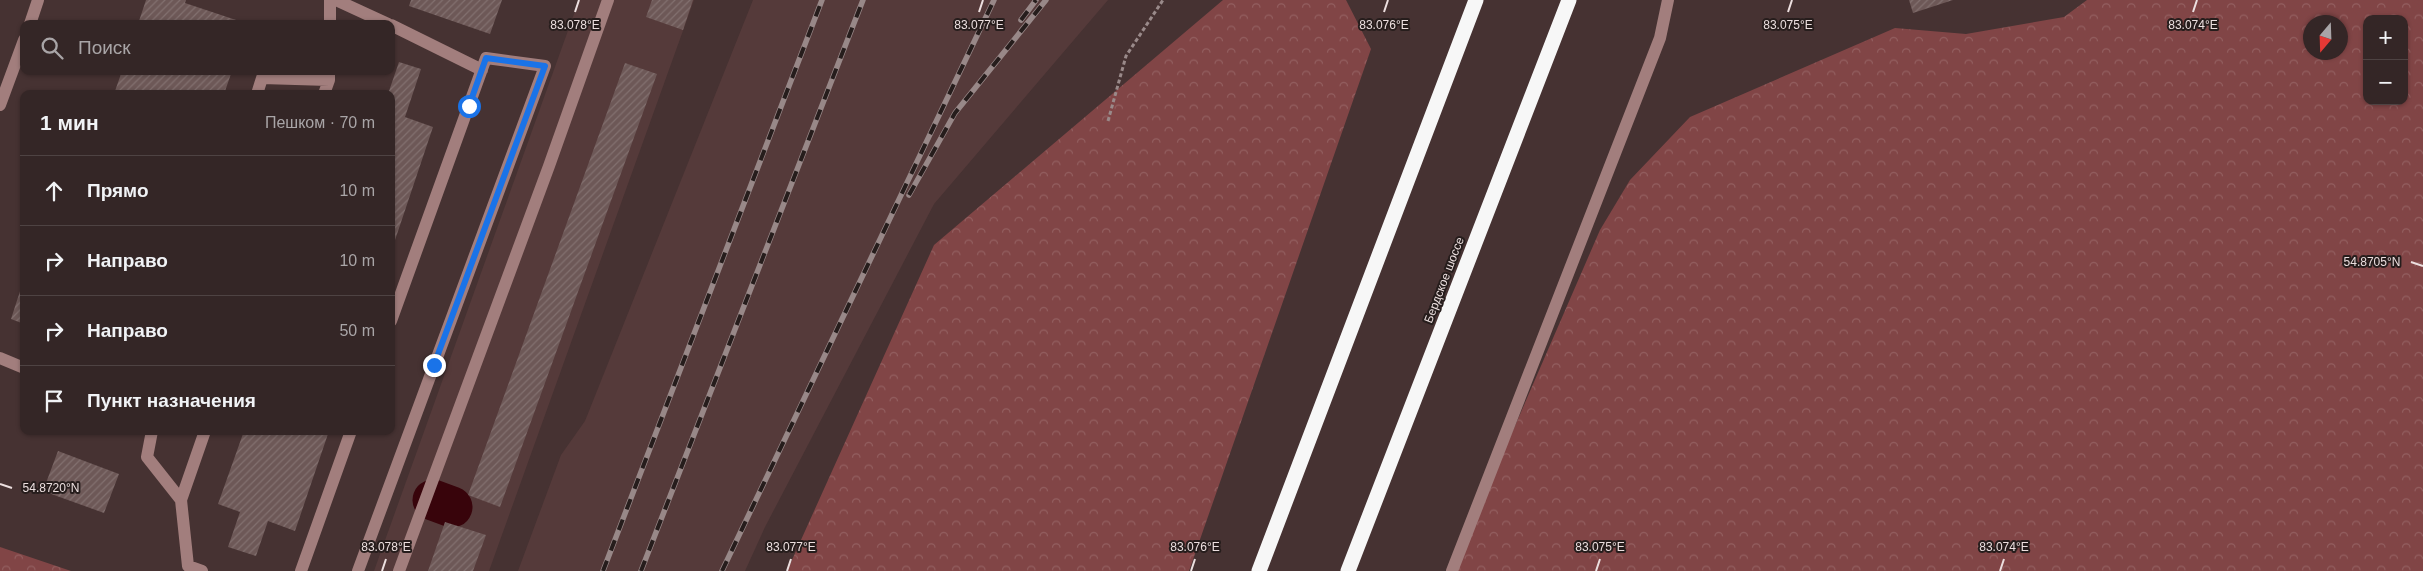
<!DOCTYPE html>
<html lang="ru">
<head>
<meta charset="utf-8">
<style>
  :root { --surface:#342626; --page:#3c2e2e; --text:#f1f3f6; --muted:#a9a5a7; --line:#4e4343 }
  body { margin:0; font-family:Helvetica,sans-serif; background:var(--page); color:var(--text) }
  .controls { position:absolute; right:15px; top:15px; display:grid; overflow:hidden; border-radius:10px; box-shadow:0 1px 4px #0004 }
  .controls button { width:45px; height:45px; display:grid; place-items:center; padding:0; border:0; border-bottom:1px solid var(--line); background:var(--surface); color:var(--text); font:25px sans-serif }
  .compass { position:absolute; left:2303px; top:15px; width:45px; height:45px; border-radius:50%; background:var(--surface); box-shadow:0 1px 4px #0004; rotate:199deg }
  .stop { position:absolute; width:15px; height:15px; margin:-11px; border:4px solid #1a73e8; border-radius:50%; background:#fff }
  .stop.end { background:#1a73e8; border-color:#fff; box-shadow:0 1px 5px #0008 }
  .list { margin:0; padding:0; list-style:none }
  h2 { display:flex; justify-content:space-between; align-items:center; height:65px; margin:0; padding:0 20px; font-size:21px }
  h2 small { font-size:16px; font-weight:400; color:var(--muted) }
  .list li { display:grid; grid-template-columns:32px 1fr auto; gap:15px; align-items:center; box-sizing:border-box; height:70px; padding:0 20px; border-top:1px solid var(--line) }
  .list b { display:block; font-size:19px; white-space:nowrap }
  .list em { font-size:16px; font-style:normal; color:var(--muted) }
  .icon { flex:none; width:28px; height:28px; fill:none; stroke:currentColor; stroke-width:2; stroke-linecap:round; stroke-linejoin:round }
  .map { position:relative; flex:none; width:2423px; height:571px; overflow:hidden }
  .search { position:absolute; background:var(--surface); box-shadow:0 1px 4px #0004; left:20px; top:20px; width:375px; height:55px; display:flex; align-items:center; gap:12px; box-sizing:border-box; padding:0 18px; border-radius:10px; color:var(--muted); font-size:19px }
  .panel { position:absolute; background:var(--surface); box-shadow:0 1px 4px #0004; left:20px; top:90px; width:375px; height:345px; border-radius:10px }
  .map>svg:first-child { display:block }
  .built { fill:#553a3a }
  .forest { fill:url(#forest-crowns); fill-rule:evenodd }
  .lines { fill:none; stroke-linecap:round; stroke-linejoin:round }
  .canal { stroke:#38040b; stroke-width:41 }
  .building { fill:url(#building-hatch) }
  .path { stroke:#9a8a8a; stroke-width:3; stroke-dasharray:4 2.5; stroke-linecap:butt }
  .minor { stroke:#a27e7d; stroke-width:12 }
  .highway { stroke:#f7f7f7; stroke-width:15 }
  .rail-casing { stroke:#988888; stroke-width:5.5 }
  .rail { stroke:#261d1c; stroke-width:4; stroke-dasharray:11; stroke-linecap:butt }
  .route { stroke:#1a73e8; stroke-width:6 }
  .ticks { fill:none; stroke:#ecdfdf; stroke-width:2 }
  .labels { text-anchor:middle; stroke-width:4; stroke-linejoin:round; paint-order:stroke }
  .street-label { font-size:12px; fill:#ecdfdf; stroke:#261d1c }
  .ticks-label { font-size:12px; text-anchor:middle; fill:#ecdfdf; stroke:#261d1c; stroke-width:4; stroke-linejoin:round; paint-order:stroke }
</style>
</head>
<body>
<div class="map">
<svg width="2423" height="571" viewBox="0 0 2423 571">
  <defs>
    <pattern id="forest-crowns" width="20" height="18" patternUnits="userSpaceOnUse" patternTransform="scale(1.25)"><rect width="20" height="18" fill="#814546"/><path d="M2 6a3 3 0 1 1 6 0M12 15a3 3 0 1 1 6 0" fill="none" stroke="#935f60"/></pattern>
    <pattern id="building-hatch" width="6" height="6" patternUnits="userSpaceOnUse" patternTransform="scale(1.25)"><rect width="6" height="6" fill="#6d5857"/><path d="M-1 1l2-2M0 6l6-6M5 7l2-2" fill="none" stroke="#82706f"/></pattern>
  </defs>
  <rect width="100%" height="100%" fill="#463232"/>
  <path class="built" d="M 579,0 L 694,0 L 489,571 L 374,571 Z
    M 753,0 L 1108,0 L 934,204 L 765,527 L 745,571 L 518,571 L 561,455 L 585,421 Z"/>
  <path class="forest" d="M 1223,0 L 1346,0 L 1371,49 L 1189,571 L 787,571 L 934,245 Z
    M 2087,0 L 2423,0 L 2423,571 L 1452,571 L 1600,230 L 1630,180 L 1690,117 L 1895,28 L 1966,34 L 2064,17 ZM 2367,19 L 2404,19 L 2404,101 L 2367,101 ZM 2310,22 L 2340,22 L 2340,52 L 2310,52 Z
    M 0,547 L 71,571 L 0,571 Z"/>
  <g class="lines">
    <path class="canal" d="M 433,500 L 452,507"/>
  </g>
  <path class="building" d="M 146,0 L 186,0 L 185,3 L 236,20 L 234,24 L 138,24 Z
    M 411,0 L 502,0 L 490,34 L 409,6 Z
    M 652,0 L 693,0 L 683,30 L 646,17 Z
    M 1909,0 L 1953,0 L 1913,13 Z
    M 399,62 L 421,69 L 405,117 L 433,127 L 392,249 L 391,94 L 388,94 Z
    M 625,63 L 657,74 L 500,507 L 468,495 Z
    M 122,71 L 232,71 L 224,94 L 114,94 Z
    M 23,282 L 24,282 L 24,324 L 11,319 Z
    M 244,431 L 329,431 L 295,531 L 268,521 L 256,556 L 228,547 L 240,512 L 218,504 Z
    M 58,451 L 119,474 L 104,513 L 43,491 Z
    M 445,522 L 486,535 L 473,571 L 428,571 Z"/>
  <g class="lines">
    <path class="path" d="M 1108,121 L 1126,56 L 1163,0"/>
    <path class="minor" d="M 336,0 L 388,24
      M 30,24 L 38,0
      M 330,24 L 330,0
      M 391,25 L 482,70
      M 257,94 L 262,78 L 329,80
      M 324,94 L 329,80 L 329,71
      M 0,105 L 24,40
      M 0,358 L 24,368
      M 152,431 L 147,457 L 181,500 L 205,431
      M 181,500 L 188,566 L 202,571
      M 301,571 L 351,431
      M 358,571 L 545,66 L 486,58 L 391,321
      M 399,571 L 549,166 L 608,0
      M 1452,571 L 1660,38 L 1668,0"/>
    <path class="highway" d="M 1259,571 L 1476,0
      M 1348,571 L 1569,0"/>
    <defs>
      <path id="rail" d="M 1021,20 L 1036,0
        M 909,195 L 955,113 L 1046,0
        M 603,571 L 822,0
        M 641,571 L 863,0
        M 722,571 L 994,0"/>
    </defs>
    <use href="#rail" class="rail-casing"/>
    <use href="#rail" class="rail"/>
  </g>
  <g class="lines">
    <path class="route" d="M 434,365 L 545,66 L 486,58 L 469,106"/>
  </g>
  <path class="ticks" d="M 575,12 L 579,0M 979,12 L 983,0M 1384,12 L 1388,0M 1788,12 L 1792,0M 2193,12 L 2197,0M 2411,262 L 2423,266M 0,484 L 12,488M 382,571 L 386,559M 787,571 L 791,559M 1191,571 L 1195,559M 1596,571 L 1600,559M 2000,571 L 2004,559"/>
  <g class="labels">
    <g class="street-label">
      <text transform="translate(1444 280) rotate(-69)" y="4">Бердское шоссе</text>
    </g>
  </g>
  <g class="ticks-label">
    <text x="1384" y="29">83.076°E</text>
    <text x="1788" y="29">83.075°E</text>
    <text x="2193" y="29">83.074°E</text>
    <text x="575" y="29">83.078°E</text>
    <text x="979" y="29">83.077°E</text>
    <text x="2372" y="266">54.8705°N</text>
    <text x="51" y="492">54.8720°N</text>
    <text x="386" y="551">83.078°E</text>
    <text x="791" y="551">83.077°E</text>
    <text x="1195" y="551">83.076°E</text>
    <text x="1600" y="551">83.075°E</text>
    <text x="2004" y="551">83.074°E</text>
  </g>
</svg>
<div class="controls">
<button>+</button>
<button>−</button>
</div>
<svg class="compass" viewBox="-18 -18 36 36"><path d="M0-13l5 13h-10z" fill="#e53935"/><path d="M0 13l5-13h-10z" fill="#a9a5a7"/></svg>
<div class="stop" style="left:469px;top:106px"></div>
<div class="stop end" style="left:434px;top:365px"></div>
<div class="search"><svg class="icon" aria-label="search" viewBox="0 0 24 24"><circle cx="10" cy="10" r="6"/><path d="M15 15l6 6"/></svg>Поиск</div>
<section class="panel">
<h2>1 мин<small>Пешком · 70 m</small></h2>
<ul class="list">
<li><svg class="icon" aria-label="ahead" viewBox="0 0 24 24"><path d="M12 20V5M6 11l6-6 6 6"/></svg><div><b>Прямо</b></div><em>10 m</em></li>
<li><svg class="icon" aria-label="right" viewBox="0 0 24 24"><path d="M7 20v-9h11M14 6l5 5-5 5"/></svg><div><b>Направо</b></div><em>10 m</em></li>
<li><svg class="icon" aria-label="right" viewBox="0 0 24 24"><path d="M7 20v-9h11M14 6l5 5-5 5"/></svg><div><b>Направо</b></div><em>50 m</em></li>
<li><svg class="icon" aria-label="arrive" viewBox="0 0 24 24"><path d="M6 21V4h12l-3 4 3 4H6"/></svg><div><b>Пункт назначения</b></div></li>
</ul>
</section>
</div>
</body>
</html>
